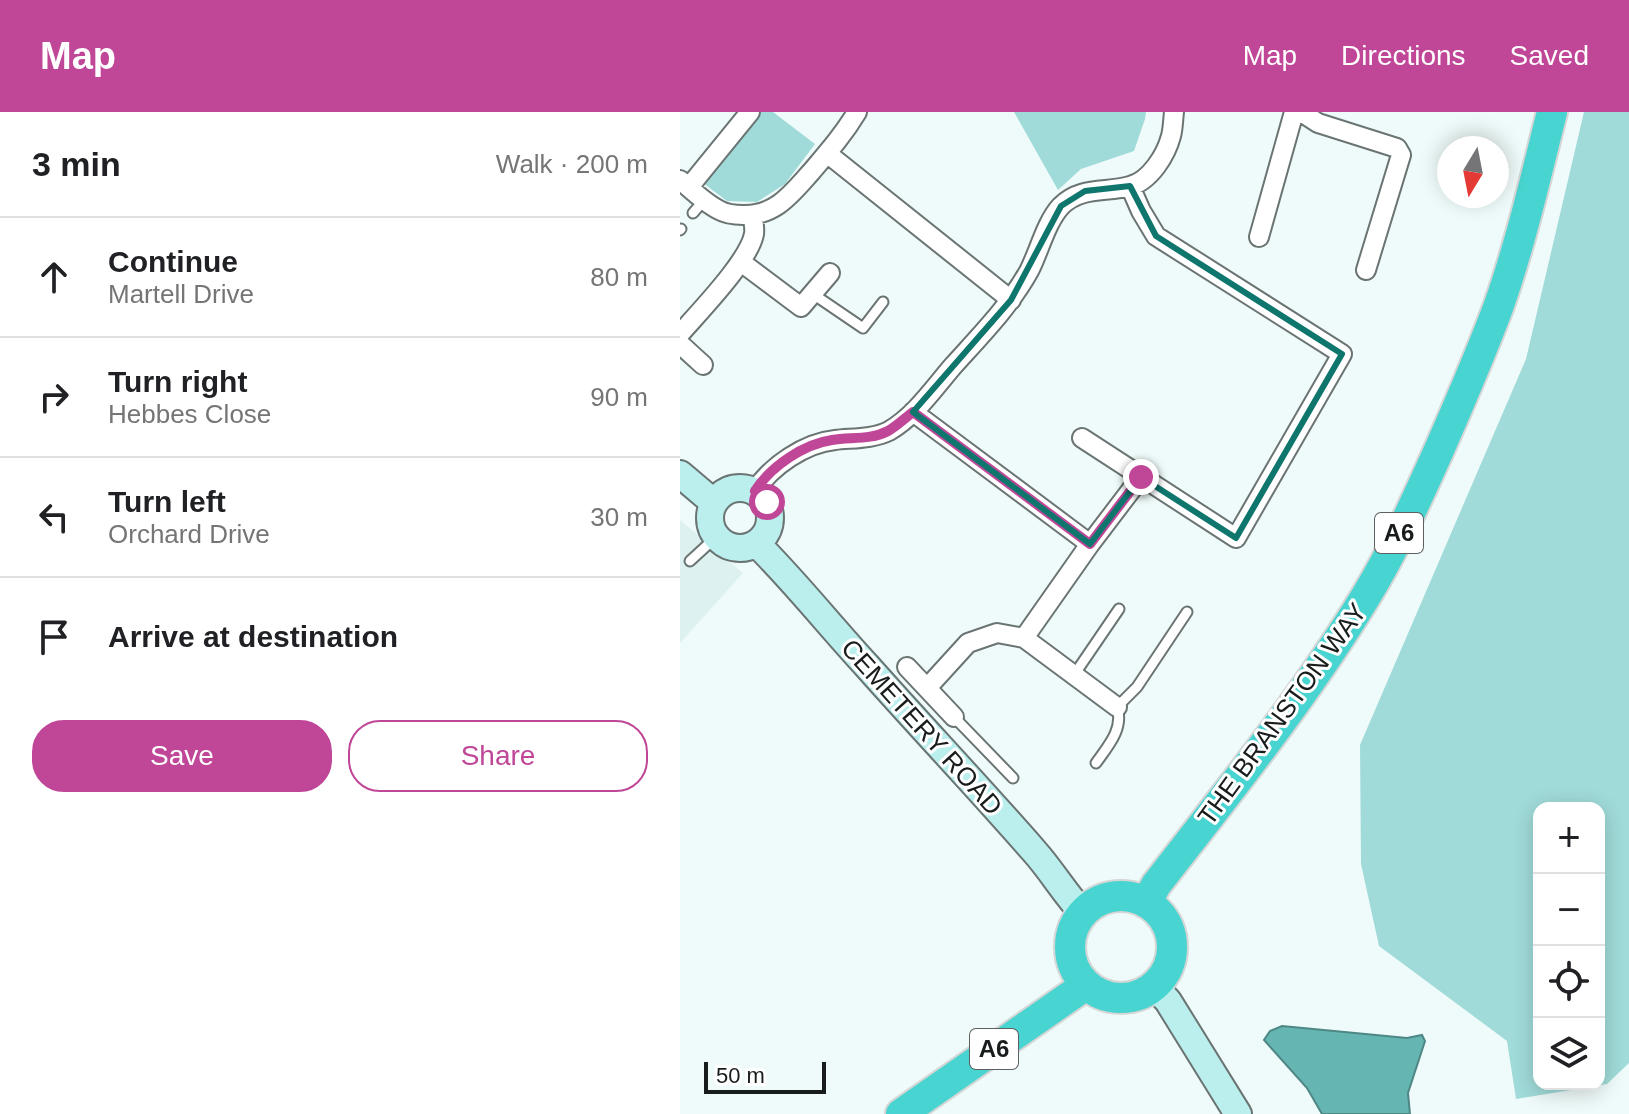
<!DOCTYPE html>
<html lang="en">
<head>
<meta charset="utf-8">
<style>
  :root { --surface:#fff; --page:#f6f6f6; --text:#202124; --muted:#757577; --line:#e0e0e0; --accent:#c04698 }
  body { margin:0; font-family:Helvetica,sans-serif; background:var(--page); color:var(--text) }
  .controls { position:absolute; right:24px; bottom:24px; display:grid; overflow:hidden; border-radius:16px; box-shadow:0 4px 20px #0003 }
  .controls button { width:72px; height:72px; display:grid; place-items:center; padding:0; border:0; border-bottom:2px solid var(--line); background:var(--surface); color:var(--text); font:40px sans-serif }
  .compass { position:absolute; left:757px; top:24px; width:72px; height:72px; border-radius:50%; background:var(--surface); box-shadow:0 4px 20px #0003; rotate:190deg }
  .scale { position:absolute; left:24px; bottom:20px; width:122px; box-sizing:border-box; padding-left:8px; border:4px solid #181c1c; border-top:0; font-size:22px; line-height:28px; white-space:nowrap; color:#181c1c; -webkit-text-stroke:6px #fff; paint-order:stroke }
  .stop { position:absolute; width:24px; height:24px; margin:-18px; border:6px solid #c04698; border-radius:50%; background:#fff }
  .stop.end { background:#c04698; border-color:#fff; box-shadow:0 2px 8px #0008 }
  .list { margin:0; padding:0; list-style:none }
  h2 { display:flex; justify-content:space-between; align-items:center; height:104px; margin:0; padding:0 32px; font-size:34px }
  h2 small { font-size:26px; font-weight:400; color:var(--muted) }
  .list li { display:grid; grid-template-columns:52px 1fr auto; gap:24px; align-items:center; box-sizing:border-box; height:120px; padding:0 32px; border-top:2px solid var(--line) }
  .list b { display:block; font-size:30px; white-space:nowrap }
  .list p { margin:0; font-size:26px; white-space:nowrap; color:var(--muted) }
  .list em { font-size:26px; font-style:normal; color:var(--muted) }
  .actions { display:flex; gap:16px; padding:24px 32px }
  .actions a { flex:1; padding:18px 0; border:2px solid var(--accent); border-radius:32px; text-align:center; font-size:28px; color:var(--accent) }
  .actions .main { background:var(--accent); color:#fff }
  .icon { flex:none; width:44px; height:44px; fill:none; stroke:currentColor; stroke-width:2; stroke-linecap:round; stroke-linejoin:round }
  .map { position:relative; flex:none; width:949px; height:1002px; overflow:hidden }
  header { display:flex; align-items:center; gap:48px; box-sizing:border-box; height:112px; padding:0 40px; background:var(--accent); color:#fff }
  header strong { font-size:38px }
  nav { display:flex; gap:44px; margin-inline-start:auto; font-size:28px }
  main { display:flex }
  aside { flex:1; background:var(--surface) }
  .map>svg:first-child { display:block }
  .built { fill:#dcf1f0 }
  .green { fill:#a0dbd9; fill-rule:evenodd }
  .water { fill:#65b5b2; stroke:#4e8785; stroke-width:2 }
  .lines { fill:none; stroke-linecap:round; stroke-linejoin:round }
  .service-casing { stroke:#6a7473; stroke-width:13 }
  .minor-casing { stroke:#6a7473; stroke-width:22 }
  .secondary-casing { stroke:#6a7473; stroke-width:30 }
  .trunk-casing { stroke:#d5d6d6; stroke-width:34 }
  .service { stroke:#fff; stroke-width:9 }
  .minor { stroke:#fff; stroke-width:18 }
  .secondary { stroke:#bbefee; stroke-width:26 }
  .trunk { stroke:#48d4d0; stroke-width:30 }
  .route { stroke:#c04698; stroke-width:10 }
  .marked { fill:none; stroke:#0f766e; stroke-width:6; stroke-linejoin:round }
  .labels { text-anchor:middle; stroke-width:6; stroke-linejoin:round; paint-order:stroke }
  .shield { fill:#fff; stroke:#5d6060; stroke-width:2 }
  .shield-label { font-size:24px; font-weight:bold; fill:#181c1c }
  .street-label { font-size:26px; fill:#181c1c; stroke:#fff }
</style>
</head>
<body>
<header>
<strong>Map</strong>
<nav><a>Map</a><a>Directions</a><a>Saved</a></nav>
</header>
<main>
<aside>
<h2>3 min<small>Walk · 200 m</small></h2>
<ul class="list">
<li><svg class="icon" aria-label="ahead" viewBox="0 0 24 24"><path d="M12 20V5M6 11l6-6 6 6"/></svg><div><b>Continue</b><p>Martell Drive</p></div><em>80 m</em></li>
<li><svg class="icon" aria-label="right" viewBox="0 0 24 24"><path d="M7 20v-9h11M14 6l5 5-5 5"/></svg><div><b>Turn right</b><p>Hebbes Close</p></div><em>90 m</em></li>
<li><svg class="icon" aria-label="left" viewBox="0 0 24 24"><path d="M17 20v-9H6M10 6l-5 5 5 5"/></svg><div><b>Turn left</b><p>Orchard Drive</p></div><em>30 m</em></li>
<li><svg class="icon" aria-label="arrive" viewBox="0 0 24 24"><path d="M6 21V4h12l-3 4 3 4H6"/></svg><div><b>Arrive at destination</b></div></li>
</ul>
<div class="actions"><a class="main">Save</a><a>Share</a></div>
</aside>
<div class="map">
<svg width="949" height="1002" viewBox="0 0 949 1002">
  <rect width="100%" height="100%" fill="#effbfa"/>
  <path class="built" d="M 0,408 L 63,461 L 0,531 Z"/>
  <path class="green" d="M 77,0 L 93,0 L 135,32 L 105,72 L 77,90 L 47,89 L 23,71 Z
    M 334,0 L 466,0 L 465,7 L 454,39 L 401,57 L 378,78 Z
    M 904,0 L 949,0 L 949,951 L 927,972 L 836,987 L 827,929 L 699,834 L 681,752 L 680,633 L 846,247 ZM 919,696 L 919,972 L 859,972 L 859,696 Z"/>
  <path class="water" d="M 602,914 L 727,926 L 742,923 L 745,929 L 728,981 L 730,1002 L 642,1002 L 627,976 L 584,928 L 590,919 Z"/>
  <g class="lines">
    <defs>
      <path id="service" d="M 13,101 L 25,87
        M 0,118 L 1,117
        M 133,182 L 183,216 L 203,190
        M 10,449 L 35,426
        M 394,563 L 439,497
        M 274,605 L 333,666
        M 416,651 C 428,634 444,617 437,595 L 457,575 L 507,500"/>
      <path id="minor" d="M 621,0 L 638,11 L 717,36 L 721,43 L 686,158
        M 148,42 L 331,188
        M 0,68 C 12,78 25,91 39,98 C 46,102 56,103 63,103 C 96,104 112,81 132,59 C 149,39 163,23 177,0
        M 9,75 L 70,0
        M 579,125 L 614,0
        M 61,150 L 121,195 L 150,161
        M 0,222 C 19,200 69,149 74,122 C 75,116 73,109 73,104
        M 0,232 L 23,253
        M 233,300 L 410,432
        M 402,326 L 556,426 L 662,242 L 476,124 L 461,99 L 450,74
        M 75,379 C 91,354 125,331 155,328 C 172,326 193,327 209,319 C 235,304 254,276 273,254 C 300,224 329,195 349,159 C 359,140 366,110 381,94 C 401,74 426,81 450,74 C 470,69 486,43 491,24 C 493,17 493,8 494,0
        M 344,526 L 410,432 L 461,365
        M 227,555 L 274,605
        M 247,576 L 288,531 L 317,521 L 344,526 L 437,595"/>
      <path id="secondary" d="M 0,362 L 33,390
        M30 406a30 30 0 1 1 60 0a30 30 0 1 1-60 0Z
        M 77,432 C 116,471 150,514 187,554 C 242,616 299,676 354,739 C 372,759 385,782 403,801
        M 474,874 L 488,889 L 558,1002"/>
      <path id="trunk" d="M390 835a51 51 0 1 1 102 0a51 51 0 1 1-102 0Z
        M 466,791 L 476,773 C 549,679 624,586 686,484 C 714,438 737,387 759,338 C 780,290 801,242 819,193 C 841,130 856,64 872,0
        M 221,1002 L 406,873"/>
    </defs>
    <use href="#service" class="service-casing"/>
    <use href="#minor" class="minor-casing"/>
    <use href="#secondary" class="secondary-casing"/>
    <use href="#trunk" class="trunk-casing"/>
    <use href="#service" class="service"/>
    <use href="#minor" class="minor"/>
    <use href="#secondary" class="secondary"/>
    <use href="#trunk" class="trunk"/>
  </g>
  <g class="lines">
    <path class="route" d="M 87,390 L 75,379 C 91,354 124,332 152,328 C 171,325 191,328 208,319 C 217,314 225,306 233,300 L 410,432 L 461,365"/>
  </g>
  <path class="marked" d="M 450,74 L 476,124 L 662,242 L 556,426 L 461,365 L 410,432 L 233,300 L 331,188 L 381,94 L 405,79 Z"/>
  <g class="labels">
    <g class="shield">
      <rect x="695" y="401" width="48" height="40" rx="6"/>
      <rect x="290" y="917" width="48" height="40" rx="6"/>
    </g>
    <g class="shield-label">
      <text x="719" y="429">A6</text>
      <text x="314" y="945">A6</text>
    </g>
    <g class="street-label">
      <text transform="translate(602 602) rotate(-54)" y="9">THE BRANSTON WAY</text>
      <text transform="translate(242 615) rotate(48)" y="9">CEMETERY ROAD</text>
    </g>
  </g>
</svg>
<div class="controls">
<button>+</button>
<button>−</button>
<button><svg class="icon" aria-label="locate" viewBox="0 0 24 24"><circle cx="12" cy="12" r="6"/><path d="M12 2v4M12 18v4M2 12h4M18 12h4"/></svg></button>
<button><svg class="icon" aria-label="layers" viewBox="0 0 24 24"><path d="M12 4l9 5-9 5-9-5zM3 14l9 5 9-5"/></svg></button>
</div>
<svg class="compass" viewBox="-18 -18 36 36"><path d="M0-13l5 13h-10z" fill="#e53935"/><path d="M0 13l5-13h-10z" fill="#757577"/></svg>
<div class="scale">50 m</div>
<div class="stop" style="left:87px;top:390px"></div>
<div class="stop end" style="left:461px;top:365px"></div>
</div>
</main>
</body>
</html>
